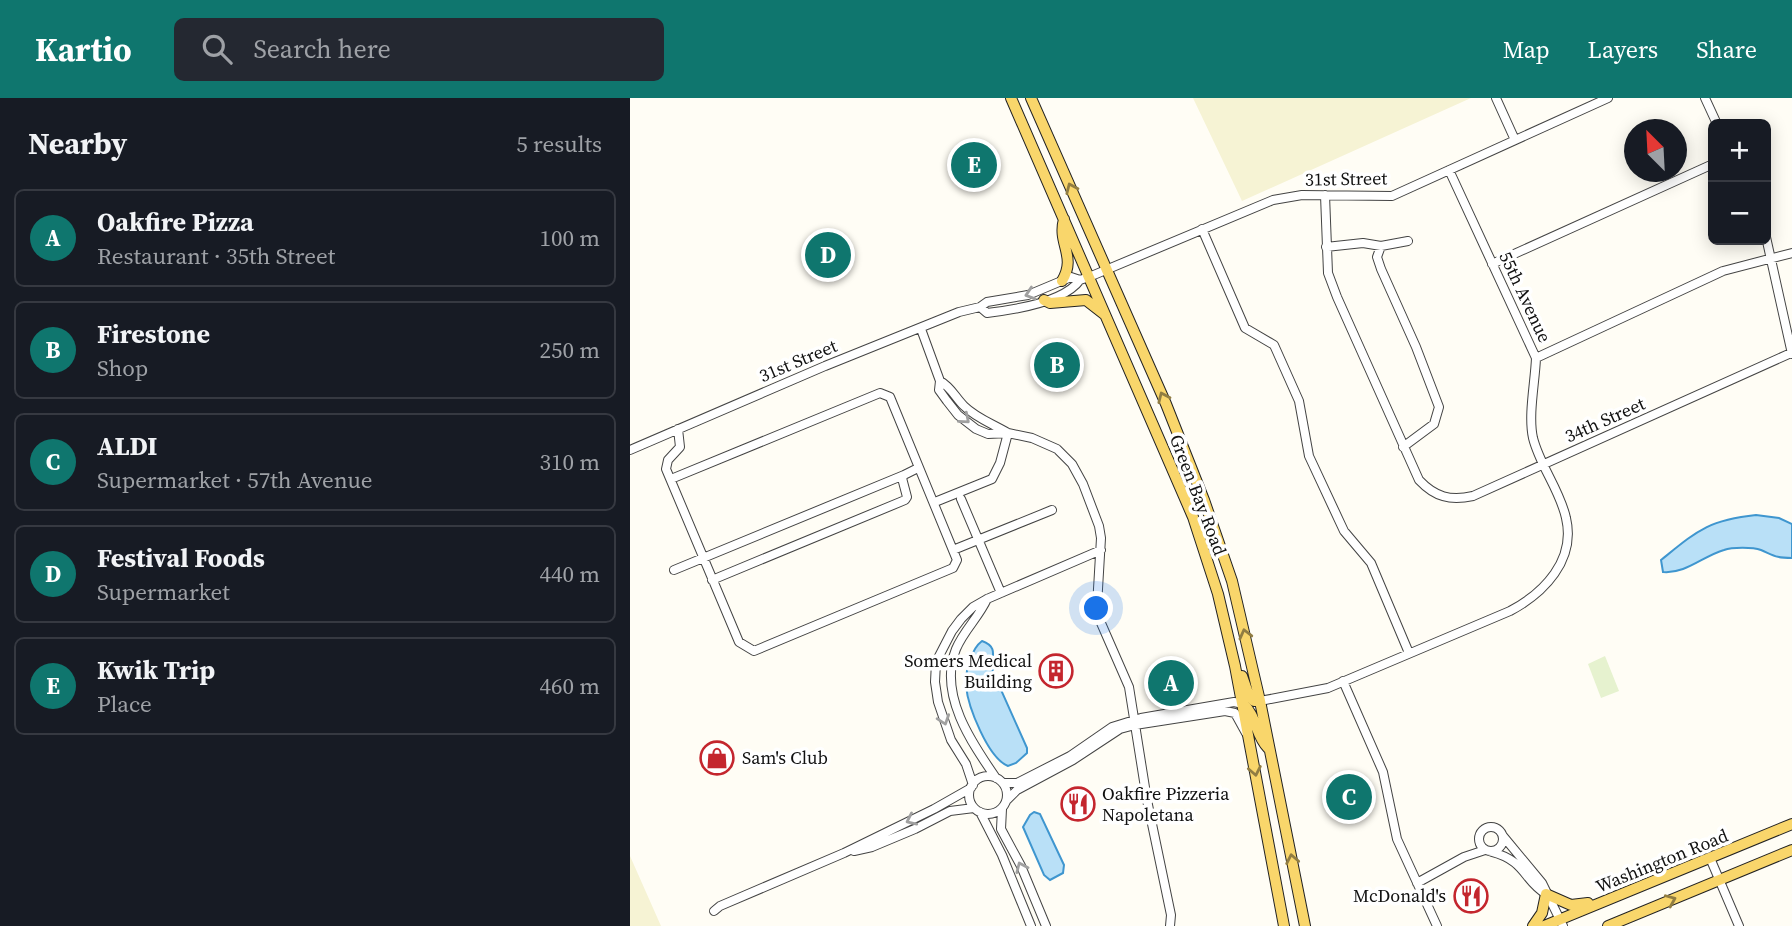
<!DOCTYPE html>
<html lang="en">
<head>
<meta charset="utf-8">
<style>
  :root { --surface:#171b24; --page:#242831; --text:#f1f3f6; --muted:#9ea1a6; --line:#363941; --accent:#0f766e }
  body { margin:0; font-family:"Source Serif 4",serif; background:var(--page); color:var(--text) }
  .controls { position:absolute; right:21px; top:21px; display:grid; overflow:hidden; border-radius:10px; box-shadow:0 4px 18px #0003 }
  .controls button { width:63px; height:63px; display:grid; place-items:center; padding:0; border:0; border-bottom:2px solid var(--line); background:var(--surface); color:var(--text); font:35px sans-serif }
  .compass { position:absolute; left:994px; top:21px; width:63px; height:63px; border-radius:50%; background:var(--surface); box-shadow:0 4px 18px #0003; rotate:336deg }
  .you { position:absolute; left:467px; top:511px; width:24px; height:24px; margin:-18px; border:5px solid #fff; border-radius:50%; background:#1a73e8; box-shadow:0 0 0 10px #1a73e833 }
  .badge { display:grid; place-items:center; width:46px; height:46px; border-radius:50%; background:var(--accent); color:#fff; font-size:23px; font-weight:700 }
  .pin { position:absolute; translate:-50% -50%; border:4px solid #fff; box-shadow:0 2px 7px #0006 }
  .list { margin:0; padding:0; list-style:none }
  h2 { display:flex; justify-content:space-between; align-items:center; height:91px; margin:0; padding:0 28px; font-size:30px }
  h2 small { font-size:23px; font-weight:400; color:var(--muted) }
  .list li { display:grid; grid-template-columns:46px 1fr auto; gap:21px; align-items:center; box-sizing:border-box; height:98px; margin:0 14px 14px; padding:0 14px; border:2px solid var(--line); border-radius:10px }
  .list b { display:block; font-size:26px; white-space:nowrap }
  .list p { margin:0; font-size:23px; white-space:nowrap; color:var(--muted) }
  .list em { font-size:23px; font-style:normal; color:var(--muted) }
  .icon { flex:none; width:38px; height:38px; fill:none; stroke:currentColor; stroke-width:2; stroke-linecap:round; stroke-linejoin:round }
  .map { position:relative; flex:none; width:1162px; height:828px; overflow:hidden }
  header { display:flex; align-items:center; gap:42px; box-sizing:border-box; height:98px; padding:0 35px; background:var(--accent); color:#fff }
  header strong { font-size:33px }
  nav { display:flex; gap:38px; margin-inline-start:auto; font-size:24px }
  .search { width:490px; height:63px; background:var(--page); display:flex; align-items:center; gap:18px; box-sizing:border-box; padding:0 24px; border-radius:10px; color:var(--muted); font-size:26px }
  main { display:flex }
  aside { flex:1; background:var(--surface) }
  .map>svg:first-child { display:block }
  .farmland { fill:#f6f3d4 }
  .pitch { fill:#e6f2cf }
  .water { fill:#b9e0f7; stroke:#3f96cf; stroke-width:2 }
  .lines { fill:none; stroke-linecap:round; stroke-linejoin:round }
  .minor-casing { stroke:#444; stroke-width:10 }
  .major-casing { stroke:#222; stroke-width:12 }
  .minor { stroke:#fff; stroke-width:8 }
  .major { stroke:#f9d66b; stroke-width:10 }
  .oneway { stroke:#917d42 }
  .oneway2 { stroke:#a0a0a0 }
  .labels { text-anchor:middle; stroke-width:7; stroke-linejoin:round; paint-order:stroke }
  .street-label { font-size:18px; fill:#111; stroke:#fff }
  .poi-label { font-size:18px; fill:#111; stroke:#fff; text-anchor:end }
</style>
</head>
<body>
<header>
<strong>Kartio</strong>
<div class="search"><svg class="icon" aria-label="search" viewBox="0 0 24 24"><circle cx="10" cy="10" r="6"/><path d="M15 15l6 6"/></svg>Search here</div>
<nav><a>Map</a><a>Layers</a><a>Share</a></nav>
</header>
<main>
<aside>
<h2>Nearby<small>5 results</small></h2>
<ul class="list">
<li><span class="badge">A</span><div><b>Oakfire Pizza</b><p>Restaurant · 35th Street</p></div><em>100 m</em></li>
<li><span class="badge">B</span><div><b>Firestone</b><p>Shop</p></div><em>250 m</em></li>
<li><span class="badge">C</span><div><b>ALDI</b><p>Supermarket · 57th Avenue</p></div><em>310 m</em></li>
<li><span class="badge">D</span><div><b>Festival Foods</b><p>Supermarket</p></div><em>440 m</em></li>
<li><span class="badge">E</span><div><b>Kwik Trip</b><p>Place</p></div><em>460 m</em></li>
</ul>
</aside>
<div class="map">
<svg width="1162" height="828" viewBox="0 0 1162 828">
  <rect width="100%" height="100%" fill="#fffdf5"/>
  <path class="farmland" d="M 563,0 L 841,0 L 612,103 Z
    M 0,758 L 31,828 L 0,828 Z"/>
  <path class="pitch" d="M 975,558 L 989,593 L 971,600 L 958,566 Z"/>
  <path class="water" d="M 1126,417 L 1149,420 L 1162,426 L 1162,460 C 1146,460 1145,458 1131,452 C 1123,449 1102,449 1094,452 C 1073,458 1056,476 1033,474 L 1031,462 C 1067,433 1078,422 1126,417 Z
    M 352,543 C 371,550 359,561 363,574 L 397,650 L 397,655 L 386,665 L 378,668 C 358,660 338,609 336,588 C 335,574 341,551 352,543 Z
    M 404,714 L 410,716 L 434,767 L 433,775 L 420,782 L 414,777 L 393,729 L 400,717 Z"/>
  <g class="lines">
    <defs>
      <path id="minor" d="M 866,0 L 885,42
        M 1075,0 L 1087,26
        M 695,97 L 698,175 L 707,199 L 789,382 C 805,399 820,403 843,398 L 1161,255
        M 572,131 L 615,230 L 644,247 L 669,303 L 679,358 L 714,433 L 741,465 L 779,555
        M 1136,139 L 1162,256
        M 751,148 L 747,159 L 751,171 L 786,249 L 809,309 L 804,326 L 773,349
        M 696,149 L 733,145 L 751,148 L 778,143
        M 862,166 L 1083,66
        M 350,209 L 357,215 C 383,212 434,204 450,182
        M 291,231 L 310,283 L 309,292 L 317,303 L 328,317 L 346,331 L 358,336 L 378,335 L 402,340 L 427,351 L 442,366 L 453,386 L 469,428 L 471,440 L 467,508 L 471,525 L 499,589 L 517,702 L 541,817 L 540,828
        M 906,260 L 1093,173 L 1162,155
        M 310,283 C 321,289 325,299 334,308 C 346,320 363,326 378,335
        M 0,352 L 195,268 L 329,214 L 350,209 L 357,204 L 398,197 L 441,179 L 450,182 L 459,179 L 643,102 L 672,97 L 762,98 L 978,0
        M 41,381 L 250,295 L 260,299 L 327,462 L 323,470 L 124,553 L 109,544 L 36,371 L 38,362 L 50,349 L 48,331
        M 331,401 L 371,495
        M 305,404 L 362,381 L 370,365 L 378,335
        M 323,452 L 422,412
        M 44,472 L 274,377
        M 82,482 L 275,402 L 277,399 L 272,380 L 274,377 L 288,370
        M 357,501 C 349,519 334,532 326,551 C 308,596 341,644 366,680
        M 713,583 L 753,674 L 767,741 L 807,828
        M 630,603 L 698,590 L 880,513 C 914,495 946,462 936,420 C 930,392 910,368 903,340 C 898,317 905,285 906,260 L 819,72
        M339 697a19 19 0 1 1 38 0a19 19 0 1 1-38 0Z
        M 373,685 L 387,685 L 440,658 L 482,629 L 511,620 L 604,604 L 613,606
        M 343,687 L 336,666 L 321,642 L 308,604 L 305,584 L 306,564 L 322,533 L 331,521 L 343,509 L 357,501 L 471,452
        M 377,702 L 387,692 L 443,662 L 490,631 L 505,627 L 595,613 L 605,615 L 616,635
        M 372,711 L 371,731 L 391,768 L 416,828
        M 350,714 L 372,757 L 401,828
        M849 741a12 12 0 1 1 24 0a12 12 0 1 1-24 0Z
        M 873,738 L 912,785 L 933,828
        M 224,753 L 242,749 L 285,731 L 320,713 L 344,710
        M 862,754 C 896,763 893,782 916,796
        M 1080,760 L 1109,828
        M 787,785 L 834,759 L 855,752
        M 84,813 L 90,808 L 214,755 L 304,711 L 341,690"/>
      <path id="major" d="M 381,0 L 563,419 L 588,496 L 605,568 L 654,828
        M 401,0 L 536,306 L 574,402 L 602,483 L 630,603 L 675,828
        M 432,183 C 447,158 427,146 434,121
        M 414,202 L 420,205 L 456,202 L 474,216
        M 612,578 L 619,598 L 624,603 L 630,603
        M 613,606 C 627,618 625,637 638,650
        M 903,828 L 912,815 L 916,796 L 941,807 L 958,805
        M 914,828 L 1162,726
        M 978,828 L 1162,752"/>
    </defs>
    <use href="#minor" class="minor-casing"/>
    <use href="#major" class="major-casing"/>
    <use href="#minor" class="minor"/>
    <use href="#major" class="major"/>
  </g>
  <defs><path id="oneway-chevron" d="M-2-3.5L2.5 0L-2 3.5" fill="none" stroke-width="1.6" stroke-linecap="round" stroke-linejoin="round" transform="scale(1.75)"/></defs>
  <g class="oneway">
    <use href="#oneway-chevron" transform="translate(441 90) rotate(-114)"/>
    <use href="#oneway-chevron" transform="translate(533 299) rotate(-114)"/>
    <use href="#oneway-chevron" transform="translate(615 536) rotate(-104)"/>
    <use href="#oneway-chevron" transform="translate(625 673) rotate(79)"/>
    <use href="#oneway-chevron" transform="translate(662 761) rotate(-101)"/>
    <use href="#oneway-chevron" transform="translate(1041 802) rotate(-23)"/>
  </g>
  <g class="oneway2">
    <use href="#oneway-chevron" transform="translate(400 196) rotate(162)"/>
    <use href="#oneway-chevron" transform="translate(335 321) rotate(40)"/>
    <use href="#oneway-chevron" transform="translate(314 622) rotate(71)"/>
    <use href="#oneway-chevron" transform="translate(281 722) rotate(155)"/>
    <use href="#oneway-chevron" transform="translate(391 769) rotate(-114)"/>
  </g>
  <defs>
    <symbol id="building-ring" viewBox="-11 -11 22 22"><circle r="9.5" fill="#fff" stroke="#c4262e" stroke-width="1.5"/><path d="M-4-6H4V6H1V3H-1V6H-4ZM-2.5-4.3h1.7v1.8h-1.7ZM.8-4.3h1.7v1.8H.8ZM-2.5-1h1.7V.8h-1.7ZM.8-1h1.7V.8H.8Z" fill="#c4262e"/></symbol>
    <symbol id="shop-ring" viewBox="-11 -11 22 22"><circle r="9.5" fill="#fff" stroke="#c4262e" stroke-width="1.5"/><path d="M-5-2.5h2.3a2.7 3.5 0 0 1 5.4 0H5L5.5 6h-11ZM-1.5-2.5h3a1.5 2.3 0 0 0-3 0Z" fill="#c4262e"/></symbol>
    <symbol id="restaurant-ring" viewBox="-11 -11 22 22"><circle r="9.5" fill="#fff" stroke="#c4262e" stroke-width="1.5"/><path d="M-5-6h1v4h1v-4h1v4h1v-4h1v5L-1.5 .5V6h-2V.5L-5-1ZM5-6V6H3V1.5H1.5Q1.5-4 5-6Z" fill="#c4262e"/></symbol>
  </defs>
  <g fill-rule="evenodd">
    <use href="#building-ring" x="407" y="554" width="38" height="38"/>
    <use href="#shop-ring" x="68" y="641" width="38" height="38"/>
    <use href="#restaurant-ring" x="429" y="687" width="38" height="38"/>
    <use href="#restaurant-ring" x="822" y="779" width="38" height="38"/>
  </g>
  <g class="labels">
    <g class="street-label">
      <text transform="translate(716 81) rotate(-1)" y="6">31st Street</text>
      <text transform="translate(895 199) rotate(65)" y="6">55th Avenue</text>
      <text transform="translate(168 263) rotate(-23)" y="6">31st Street</text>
      <text transform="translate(975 322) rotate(-24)" y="6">34th Street</text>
      <text transform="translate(568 397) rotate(69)" y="6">Green Bay Road</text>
      <text transform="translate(1032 763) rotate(-22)" y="6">Washington Road</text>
    </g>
    <g class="poi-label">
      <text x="402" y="569">Somers Medical<tspan x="402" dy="21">Building</tspan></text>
      <text x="112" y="666" text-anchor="start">Sam's Club</text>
      <text x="472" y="702" text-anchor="start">Oakfire Pizzeria<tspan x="472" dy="21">Napoletana</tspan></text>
      <text x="816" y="804">McDonald's</text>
    </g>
  </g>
</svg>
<div class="controls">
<button>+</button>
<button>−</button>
</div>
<svg class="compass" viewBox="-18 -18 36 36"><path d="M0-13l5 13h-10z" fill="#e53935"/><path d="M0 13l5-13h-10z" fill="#9ea1a6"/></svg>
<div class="you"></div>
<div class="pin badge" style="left:541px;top:585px">A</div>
<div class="pin badge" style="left:427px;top:267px">B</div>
<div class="pin badge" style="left:719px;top:699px">C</div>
<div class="pin badge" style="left:198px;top:157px">D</div>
<div class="pin badge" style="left:344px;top:67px">E</div>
</div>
</main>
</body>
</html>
